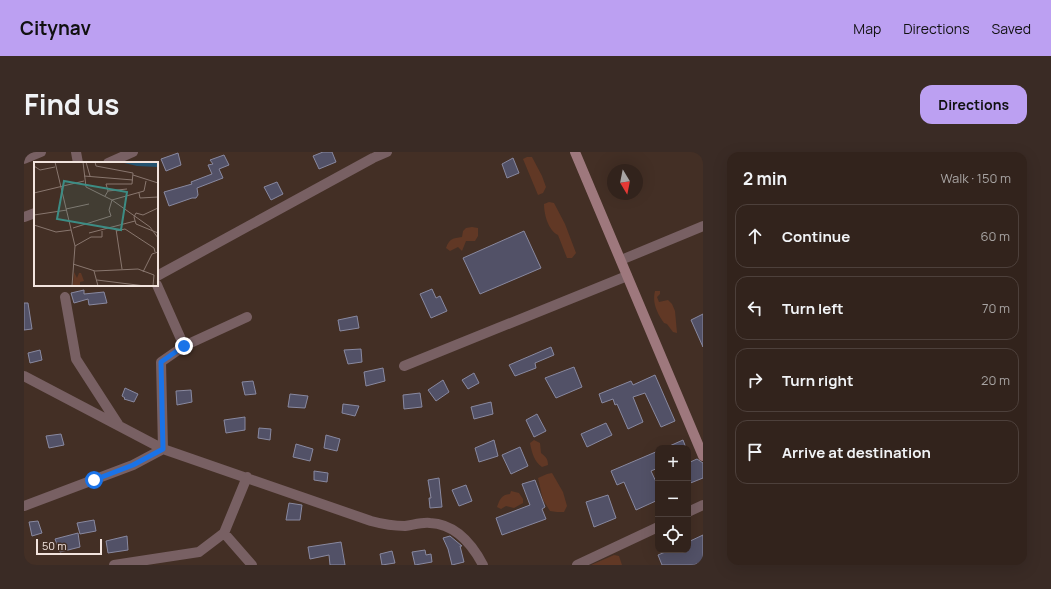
<!DOCTYPE html>
<html lang="en">
<head>
<meta charset="utf-8">
<style>
  :root { --surface:#32231c; --page:#3a2b25; --text:#f1f3f6; --muted:#a8a4a3; --line:#4d403b; --accent:#bca0f2 }
  body { margin:0; font-family:Manrope,sans-serif; background:var(--page); color:var(--text) }
  .controls { position:absolute; right:12px; bottom:12px; display:grid; overflow:hidden; border-radius:8px; box-shadow:0 4px 16px #0002 }
  .controls button { width:36px; height:36px; display:grid; place-items:center; padding:0; border:0; border-bottom:1px solid var(--line); background:var(--surface); color:var(--text); font:20px sans-serif }
  .compass { position:absolute; left:583px; top:12px; width:36px; height:36px; border-radius:50%; background:var(--surface); box-shadow:0 4px 16px #0002; rotate:170deg }
  .scale { position:absolute; left:12px; bottom:10px; width:66px; box-sizing:border-box; padding-left:4px; border:2px solid #f2e4de; border-top:0; font-size:11px; line-height:14px; white-space:nowrap; color:#f2e4de; -webkit-text-stroke:3px #432f25; paint-order:stroke }
  .stop { position:absolute; width:12px; height:12px; margin:-9px; border:3px solid #1a73e8; border-radius:50%; background:#fff }
  .stop.end { background:#1a73e8; border-color:#fff; box-shadow:0 1px 4px #0008 }
  .list { margin:0; padding:0; list-style:none }
  h2 { display:flex; justify-content:space-between; align-items:center; height:52px; margin:0; padding:0 16px; font-size:17px }
  h2 small { font-size:13px; font-weight:400; color:var(--muted) }
  .list li { display:grid; grid-template-columns:26px 1fr auto; gap:12px; align-items:center; box-sizing:border-box; height:64px; margin:0 8px 8px; padding:0 8px; border:1px solid var(--line); border-radius:12px }
  .list b { display:block; font-size:15px; white-space:nowrap }
  .list em { font-size:13px; font-style:normal; color:var(--muted) }
  .icon { flex:none; width:22px; height:22px; fill:none; stroke:currentColor; stroke-width:2; stroke-linecap:round; stroke-linejoin:round }
  .map { position:relative; flex:none; width:679px; height:413px; overflow:hidden; border-radius:12px }
  header { display:flex; align-items:center; gap:24px; box-sizing:border-box; height:56px; padding:0 20px; background:var(--accent); color:#111 }
  header strong { font-size:19px }
  nav { display:flex; gap:22px; margin-inline-start:auto; font-size:14px }
  .intro { display:flex; align-items:center; justify-content:space-between; box-sizing:border-box; height:96px; padding:0 24px }
  h1 { margin:0; font-size:28px }
  .button { padding:10px 18px; border-radius:12px; background:var(--accent); color:#111; font-size:14px; font-weight:700 }
  main { display:flex; gap:24px; padding:0 24px }
  aside { flex:1; background:var(--surface); border-radius:12px; box-shadow:0 4px 16px #0002 }
  .map>svg:first-child { display:block }
  .green { fill:#613825 }
  .building { fill:#525167; stroke:#8989a0 }
  .lines { fill:none; stroke-linecap:round; stroke-linejoin:round }
  .street { stroke:#786063; stroke-width:10 }
  .secondary { stroke:#9e787d; stroke-width:10 }
  .route { stroke:#1a73e8; stroke-width:5 }
  .inset-road { fill:none; stroke:#89776f; stroke-width:1 }
  .view { fill:#3c8c84; fill-opacity:0.15; stroke:#3c8c84; stroke-width:2 }
  .inset-edge { fill:none; stroke:#f2e4de; stroke-width:2 }
</style>
</head>
<body>
<header>
<strong>Citynav</strong>
<nav><a>Map</a><a>Directions</a><a>Saved</a></nav>
</header>
<div class="intro"><h1>Find us</h1><a class="button">Directions</a></div>
<main>
<div class="map">
<svg width="679" height="413" viewBox="0 0 679 413">
  <rect width="100%" height="100%" fill="#432f25"/>
  <path class="green" d="M 503,5 L 508,5 L 518,24 L 522,35 L 519,41 L 514,43 L 499,7 Z
    M 525,50 L 530,51 L 541,72 L 552,101 L 548,106 L 543,106 L 534,83 C 524,78 520,62 520,52 Z
    M 448,75 L 454,76 L 454,84 L 451,89 L 442,89 L 438,99 L 434,95 L 426,99 L 422,96 C 425,87 429,86 438,85 L 439,79 L 442,76 Z
    M 631,139 L 636,139 L 636,142 L 633,145 L 635,150 L 644,148 L 648,152 L 651,159 L 653,181 L 649,180 L 643,172 L 640,171 C 633,161 628,151 631,139 Z
    M 510,288 L 516,291 L 517,301 C 522,305 524,307 524,313 L 518,315 C 510,309 508,301 506,291 Z
    M 528,321 L 539,340 L 543,354 L 540,360 L 533,360 L 526,359 L 519,348 L 514,326 L 523,322 Z
    M 487,339 L 495,341 L 499,347 L 499,351 L 490,356 L 482,354 L 477,357 L 473,355 C 476,347 477,343 486,342 Z
    M 590,403 L 595,404 L 598,413 L 567,413 Z"/>
  <path class="building" d="M 299,0 L 308,0 L 312,10 L 295,17 L 289,4 Z
    M 154,1 L 157,13 L 142,19 L 137,7 Z
    M 200,3 L 205,13 L 195,17 L 199,26 L 173,36 L 174,43 L 172,46 L 168,46 L 145,54 L 140,40 L 168,32 L 167,30 L 188,22 L 184,13 L 189,12 L 186,8 Z
    M 489,6 L 495,21 L 483,26 L 478,12 Z
    M 253,30 L 259,42 L 247,48 L 240,35 Z
    M 500,79 L 517,116 L 456,142 L 439,106 Z
    M 408,137 L 412,146 L 416,144 L 423,159 L 407,166 L 396,142 Z
    M 60,138 L 60,142 L 80,140 L 83,151 L 65,153 L 64,147 L 50,151 L 47,141 Z
    M 0,151 L 4,151 L 8,177 L 0,178 Z
    M 679,162 L 679,195 L 667,168 Z
    M 333,164 L 335,176 L 316,179 L 314,168 Z
    M 527,195 L 530,203 L 511,211 L 512,216 L 491,224 L 485,213 Z
    M 337,197 L 338,210 L 324,212 L 320,198 Z
    M 16,198 L 18,208 L 6,211 L 4,201 Z
    M 550,215 L 558,235 L 532,246 L 521,226 Z
    M 359,216 L 361,229 L 342,234 L 340,220 Z
    M 450,221 L 455,231 L 444,237 L 438,228 Z
    M 631,223 L 651,269 L 637,275 L 621,241 L 609,245 L 619,270 L 604,277 L 593,252 L 591,253 L 589,247 L 578,251 L 575,242 L 607,229 L 609,233 Z
    M 419,228 L 425,240 L 412,249 L 404,238 Z
    M 229,229 L 232,242 L 221,243 L 218,230 Z
    M 101,236 L 114,242 L 110,250 L 100,247 L 101,246 L 98,244 Z
    M 167,238 L 168,250 L 153,253 L 152,239 Z
    M 396,241 L 398,255 L 380,257 L 379,243 Z
    M 266,242 L 284,244 L 281,256 L 264,255 Z
    M 467,250 L 469,262 L 450,267 L 447,255 Z
    M 319,252 L 335,254 L 331,264 L 318,261 Z
    M 513,262 L 522,279 L 510,285 L 502,268 Z
    M 221,265 L 221,278 L 202,281 L 200,268 Z
    M 582,271 L 588,283 L 563,295 L 557,282 Z
    M 235,276 L 247,277 L 246,288 L 234,286 Z
    M 37,282 L 40,293 L 25,296 L 22,284 Z
    M 302,283 L 316,287 L 313,299 L 300,296 Z
    M 470,288 L 474,304 L 455,310 L 451,296 Z
    M 659,288 L 662,296 L 641,296 Z
    M 272,292 L 289,297 L 286,309 L 269,305 Z
    M 496,295 L 504,314 L 487,322 L 478,303 Z
    M 634,299 L 634,316 L 627,319 L 634,334 L 634,348 L 612,358 L 600,330 L 593,333 L 587,319 Z
    M 673,307 L 679,311 L 679,326 L 664,332 L 664,311 Z
    M 290,319 L 304,321 L 303,330 L 290,328 Z
    M 415,326 L 418,355 L 406,356 L 405,346 L 407,346 L 404,328 Z
    M 511,328 L 521,355 L 518,357 L 522,367 L 478,383 L 472,366 L 506,353 L 498,332 Z
    M 442,333 L 448,349 L 435,354 L 428,338 Z
    M 584,343 L 592,366 L 570,375 L 562,350 Z
    M 265,351 L 278,353 L 276,368 L 262,368 Z
    M 70,368 L 72,379 L 56,382 L 53,371 Z
    M 14,369 L 18,381 L 8,384 L 5,370 Z
    M 54,381 L 56,395 L 36,400 L 31,387 Z
    M 679,383 L 679,409 L 670,413 L 638,413 L 634,403 L 646,398 L 664,398 L 664,390 Z
    M 103,384 L 104,398 L 84,401 L 82,389 Z
    M 426,384 L 438,394 L 436,394 L 440,410 L 428,413 L 424,397 L 419,386 Z
    M 317,390 L 321,413 L 306,413 L 305,403 L 286,407 L 284,395 Z
    M 401,398 L 402,403 L 407,402 L 408,410 L 391,413 L 388,400 Z
    M 368,399 L 371,411 L 358,413 L 356,402 Z"/>
  <g class="lines">
    <path class="street" d="M 52,0 L 54,11
      M 0,7 L 17,0
      M 84,11 L 109,0
      M 0,65 L 11,61
      M 597,108 L 679,74
      M 133,124 L 349,6 L 363,0
      M 41,145 L 52,207 L 94,272
      M 160,194 L 223,165
      M 380,214 L 603,124
      M 0,224 L 139,297 L 347,369 C 358,372 369,374 381,374 C 389,373 398,370 406,371 C 431,372 448,392 459,413
      M 223,325 L 200,381 L 228,413
      M 0,354 L 109,313 L 139,297 L 137,210 L 160,194 L 133,133
      M 664,360 L 679,353
      M 90,413 L 175,400 L 200,381
      M 553,413 L 634,375"/>
    <path class="secondary" d="M 551,0 L 679,304"/>
  </g>
  <g class="lines">
    <path class="route" d="M 70,328 L 109,313 L 139,297 L 137,210 L 160,194"/>
  </g>
  <g transform="translate(10 10)">
    <rect width="124" height="124" fill="#432f25"/>
    <path d="M 40,110 L 43,116 L 45,111 L 47,111 L 50,119 L 46,120 L 46,124 L 39,123 Z" fill="#613825"/>
    <path d="M 86,0 L 124,0 L 124,5 L 103,4 Z" fill="#245370"/>
    <path class="inset-road" d="M 21,0 L 41,84 L 38,124M 49,0 L 52,25 L 78,38 L 116,65 L 124,76M 52,0 L 56,14M 61,0 L 62,4 L 99,11 L 98,22 L 72,22 L 74,29 L 71,34M 0,4 L 6,8 L 21,5M 99,13 L 124,21M 50,14 L 99,18M 74,29 L 93,27M 0,31 L 50,19M 105,31 L 106,36 L 124,35M 124,46 L 109,53 L 102,51 L 100,55 L 102,62 L 124,71M 32,47 L 55,42M 0,53 L 33,48M 0,63 L 22,70 L 37,68M 39,66 L 77,54 L 75,48 L 78,38 L 110,29 L 112,19M 82,67 L 88,107M 82,69 L 91,67 L 120,86 L 121,90M 55,71 L 101,59M 41,84 L 57,75 L 68,75 L 68,69M 39,102 L 61,109 L 104,107 L 120,113 L 119,124M 60,109 L 64,124M 109,110 L 118,92 L 124,90M 63,118 L 111,124"/>
    <path class="view" d="M 30,19 L 93,30 L 87,68 L 23,57 Z"/>
    <rect width="124" height="124" class="inset-edge"/>
  </g>
</svg>
<div class="controls">
<button>+</button>
<button>−</button>
<button><svg class="icon" aria-label="locate" viewBox="0 0 24 24"><circle cx="12" cy="12" r="6"/><path d="M12 2v4M12 18v4M2 12h4M18 12h4"/></svg></button>
</div>
<svg class="compass" viewBox="-18 -18 36 36"><path d="M0-13l5 13h-10z" fill="#e53935"/><path d="M0 13l5-13h-10z" fill="#a8a4a3"/></svg>
<div class="scale">50 m</div>
<div class="stop" style="left:70px;top:328px"></div>
<div class="stop end" style="left:160px;top:194px"></div>
</div>
<aside>
<h2>2 min<small>Walk · 150 m</small></h2>
<ul class="list">
<li><svg class="icon" aria-label="ahead" viewBox="0 0 24 24"><path d="M12 20V5M6 11l6-6 6 6"/></svg><div><b>Continue</b></div><em>60 m</em></li>
<li><svg class="icon" aria-label="left" viewBox="0 0 24 24"><path d="M17 20v-9H6M10 6l-5 5 5 5"/></svg><div><b>Turn left</b></div><em>70 m</em></li>
<li><svg class="icon" aria-label="right" viewBox="0 0 24 24"><path d="M7 20v-9h11M14 6l5 5-5 5"/></svg><div><b>Turn right</b></div><em>20 m</em></li>
<li><svg class="icon" aria-label="arrive" viewBox="0 0 24 24"><path d="M6 21V4h12l-3 4 3 4H6"/></svg><div><b>Arrive at destination</b></div></li>
</ul>
</aside>
</main>
</body>
</html>
